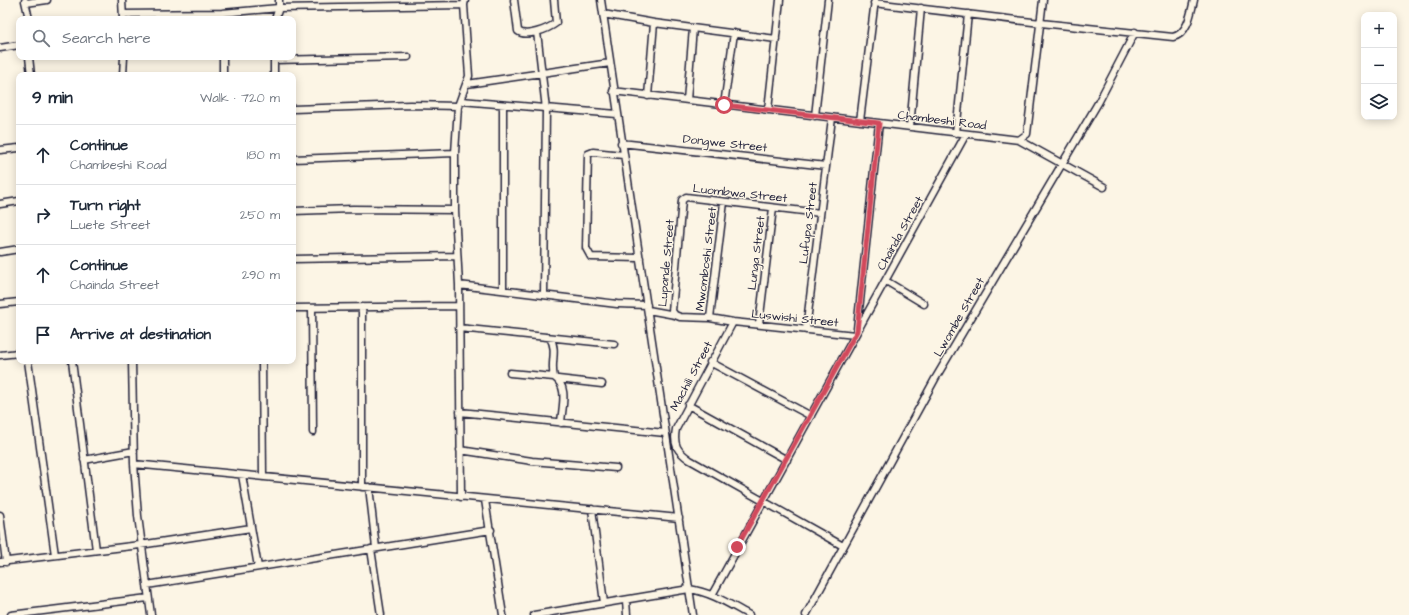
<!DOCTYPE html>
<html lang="en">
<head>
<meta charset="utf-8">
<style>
  :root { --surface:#fff; --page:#f6f6f7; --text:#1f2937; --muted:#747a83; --line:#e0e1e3 }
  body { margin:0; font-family:"Architects Daughter",sans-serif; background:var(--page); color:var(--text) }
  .controls { position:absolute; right:12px; top:12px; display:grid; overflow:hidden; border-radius:8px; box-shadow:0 2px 10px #0003 }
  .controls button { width:36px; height:36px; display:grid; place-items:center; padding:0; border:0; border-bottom:1px solid var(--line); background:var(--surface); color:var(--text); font:20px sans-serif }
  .stop { position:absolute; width:12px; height:12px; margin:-9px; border:3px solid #d1495b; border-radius:50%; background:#fff }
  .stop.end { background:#d1495b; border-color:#fff; box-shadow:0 1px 4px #0008 }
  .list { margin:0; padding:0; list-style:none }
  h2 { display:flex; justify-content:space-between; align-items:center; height:52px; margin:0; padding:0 16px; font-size:17px }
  h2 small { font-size:13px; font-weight:400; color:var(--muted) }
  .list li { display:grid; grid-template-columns:26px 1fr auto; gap:12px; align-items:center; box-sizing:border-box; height:60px; padding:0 16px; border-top:1px solid var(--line) }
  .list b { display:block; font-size:15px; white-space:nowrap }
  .list p { margin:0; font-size:13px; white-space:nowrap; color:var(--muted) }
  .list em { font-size:13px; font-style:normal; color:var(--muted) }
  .icon { flex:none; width:22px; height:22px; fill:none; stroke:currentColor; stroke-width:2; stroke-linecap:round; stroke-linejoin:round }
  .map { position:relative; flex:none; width:1409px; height:615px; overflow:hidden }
  .search { position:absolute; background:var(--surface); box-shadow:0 2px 10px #0003; left:16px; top:16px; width:280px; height:44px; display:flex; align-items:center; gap:10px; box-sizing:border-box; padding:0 14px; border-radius:8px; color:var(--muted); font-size:15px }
  .panel { position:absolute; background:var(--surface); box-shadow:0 2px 10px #0003; left:16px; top:72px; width:280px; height:292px; border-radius:8px }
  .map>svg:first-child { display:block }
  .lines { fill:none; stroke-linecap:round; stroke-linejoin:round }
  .minor-casing { stroke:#22223b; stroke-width:9 }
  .minor { stroke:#fcf5e5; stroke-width:6 }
  .route { stroke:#d1495b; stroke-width:5 }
  .labels { text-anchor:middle; stroke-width:3; stroke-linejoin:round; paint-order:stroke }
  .street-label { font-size:12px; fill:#22223b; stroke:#fcf5e5 }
</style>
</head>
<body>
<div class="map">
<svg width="1409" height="615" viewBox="0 0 1409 615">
  <rect width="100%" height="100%" fill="#fcf5e5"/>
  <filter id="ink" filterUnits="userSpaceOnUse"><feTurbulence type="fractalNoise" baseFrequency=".025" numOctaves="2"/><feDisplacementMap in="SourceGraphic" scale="8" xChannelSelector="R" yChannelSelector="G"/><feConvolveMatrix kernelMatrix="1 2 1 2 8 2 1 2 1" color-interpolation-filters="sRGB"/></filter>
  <g filter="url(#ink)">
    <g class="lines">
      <defs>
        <path id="minor" d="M 122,0 L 123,19
          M 514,0 L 518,31 C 526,38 548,29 556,23 L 554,0
          M 601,0 L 693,615
          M 25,1 L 29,19
          M 26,3 L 47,0
          M 874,3 L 1041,23 L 1173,37 C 1188,34 1191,12 1194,0
          M 123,14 L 222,13 L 279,8 L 464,5
          M 603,14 L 654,23 L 776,39
          M 275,19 L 279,8 L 279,0
          M 537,32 L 546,109 L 544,295
          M 0,48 L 19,45
          M 29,57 L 31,75
          M 223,57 L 223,75
          M 274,57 L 274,75
          M 274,60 L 408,57
          M 123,75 L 124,57
          M 467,84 L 610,63
          M 613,91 L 1019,140 L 1027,134 L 1043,0
          M 648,96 L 654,23
          M 687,100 L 693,28
          M 461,101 L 617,114
          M 503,105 L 503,290
          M 724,105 L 734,33
          M 293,109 L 410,105 L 458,106
          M 768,110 L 780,0
          M 815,116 L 828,0
          M 860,121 L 875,0
          M 910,127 L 921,8
          M 956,133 L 968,14
          M 1019,140 L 1104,187
          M 621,143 L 826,166
          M 0,150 L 19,148
          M 623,155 L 593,152 L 588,154 L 586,248 L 591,257 L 640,258
          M 293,159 L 455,153
          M 0,204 L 19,201
          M 293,211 L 353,209 L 455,210
          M 820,213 L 686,197 L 682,200 L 672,311 L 675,315 L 680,317 L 710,318 L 733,322 L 855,335
          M 0,252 L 19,249
          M 293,259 L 457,256
          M 886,281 L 924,304
          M 459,285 L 617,304 L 647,305
          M 0,304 L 19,302
          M 362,307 L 362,487
          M 293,308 L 459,306
          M 312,308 L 313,432
          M 648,310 L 675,315
          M 710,318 L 724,202
          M 733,322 L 676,429 C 673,445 677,451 690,460 L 843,546
          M 759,324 L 773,208
          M 459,328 L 614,344
          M 857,329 L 879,123
          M 806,330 L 832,118
          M 550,338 C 558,350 550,363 554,377
          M 0,355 L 19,353
          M 28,361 L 55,555
          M 72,361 L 96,550
          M 132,361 L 134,464 L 138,516 L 151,615
          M 262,361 L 263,477
          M 710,362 L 811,416
          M 510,373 L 554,377 C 569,387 562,406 561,423
          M 558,379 L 602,384
          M 688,405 L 787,460
          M 460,412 L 665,433
          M 460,450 L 532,461 L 616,468
          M 84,460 L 134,451
          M 134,464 L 679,518
          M 242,475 L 258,567
          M 369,487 L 376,548
          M 461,497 L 459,285 L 455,210 L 455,153 L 458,106 L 469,76 L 464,5 L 465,0
          M 485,500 L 503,615
          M 592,509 L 604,603
          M 0,515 L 6,562
          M 371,549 L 381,615
          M 0,562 L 140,545 L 251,528
          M 147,585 L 491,530
          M 712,595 L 966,134
          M 626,600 L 627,615
          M 11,615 L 148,598
          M 534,615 L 689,589 C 711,592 729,604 749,615
          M 806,615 L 935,379 L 1098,103 L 1135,32"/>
      </defs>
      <use href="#minor" class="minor-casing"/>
      <use href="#minor" class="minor"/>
    </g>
  </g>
  <g class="lines" filter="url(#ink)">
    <path class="route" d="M 724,105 L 879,123 L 857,331 L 737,547"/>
  </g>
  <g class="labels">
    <g class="street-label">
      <text transform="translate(942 120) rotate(7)" y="4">Chambeshi Road</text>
      <text transform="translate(725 143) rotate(6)" y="4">Dongwe Street</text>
      <text transform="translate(740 193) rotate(6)" y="4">Luombwa Street</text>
      <text transform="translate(808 223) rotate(-83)" y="4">Lufupa Street</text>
      <text transform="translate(900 233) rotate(-61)" y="4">Chainda Street</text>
      <text transform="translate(756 253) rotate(-83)" y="4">Lunga Street</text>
      <text transform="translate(706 259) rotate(-83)" y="4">Mwomboshi Street</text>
      <text transform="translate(666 263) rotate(-85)" y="4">Lupande Street</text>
      <text transform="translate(959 317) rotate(-60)" y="4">Lwombe Street</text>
      <text transform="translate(795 318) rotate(6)" y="4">Luswishi Street</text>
      <text transform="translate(691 376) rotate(-62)" y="4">Machili Street</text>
    </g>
  </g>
</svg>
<div class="controls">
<button>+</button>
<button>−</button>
<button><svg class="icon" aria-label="layers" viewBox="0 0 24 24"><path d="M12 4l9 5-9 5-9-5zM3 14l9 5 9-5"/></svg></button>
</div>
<div class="stop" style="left:724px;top:105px"></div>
<div class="stop end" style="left:737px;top:547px"></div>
<div class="search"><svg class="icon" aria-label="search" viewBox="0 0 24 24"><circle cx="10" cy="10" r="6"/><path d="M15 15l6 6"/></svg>Search here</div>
<section class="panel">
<h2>9 min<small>Walk · 720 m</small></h2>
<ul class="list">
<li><svg class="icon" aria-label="ahead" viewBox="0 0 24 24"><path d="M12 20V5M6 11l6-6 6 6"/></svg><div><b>Continue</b><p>Chambeshi Road</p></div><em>180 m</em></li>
<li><svg class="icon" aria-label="right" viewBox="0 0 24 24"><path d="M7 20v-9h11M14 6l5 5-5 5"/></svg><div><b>Turn right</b><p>Luete Street</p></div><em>250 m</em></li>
<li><svg class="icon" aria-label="ahead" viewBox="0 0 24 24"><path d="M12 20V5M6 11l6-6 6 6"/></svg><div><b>Continue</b><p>Chainda Street</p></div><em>290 m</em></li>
<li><svg class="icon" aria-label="arrive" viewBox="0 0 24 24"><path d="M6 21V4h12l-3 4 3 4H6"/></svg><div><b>Arrive at destination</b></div></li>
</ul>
</section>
</div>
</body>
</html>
